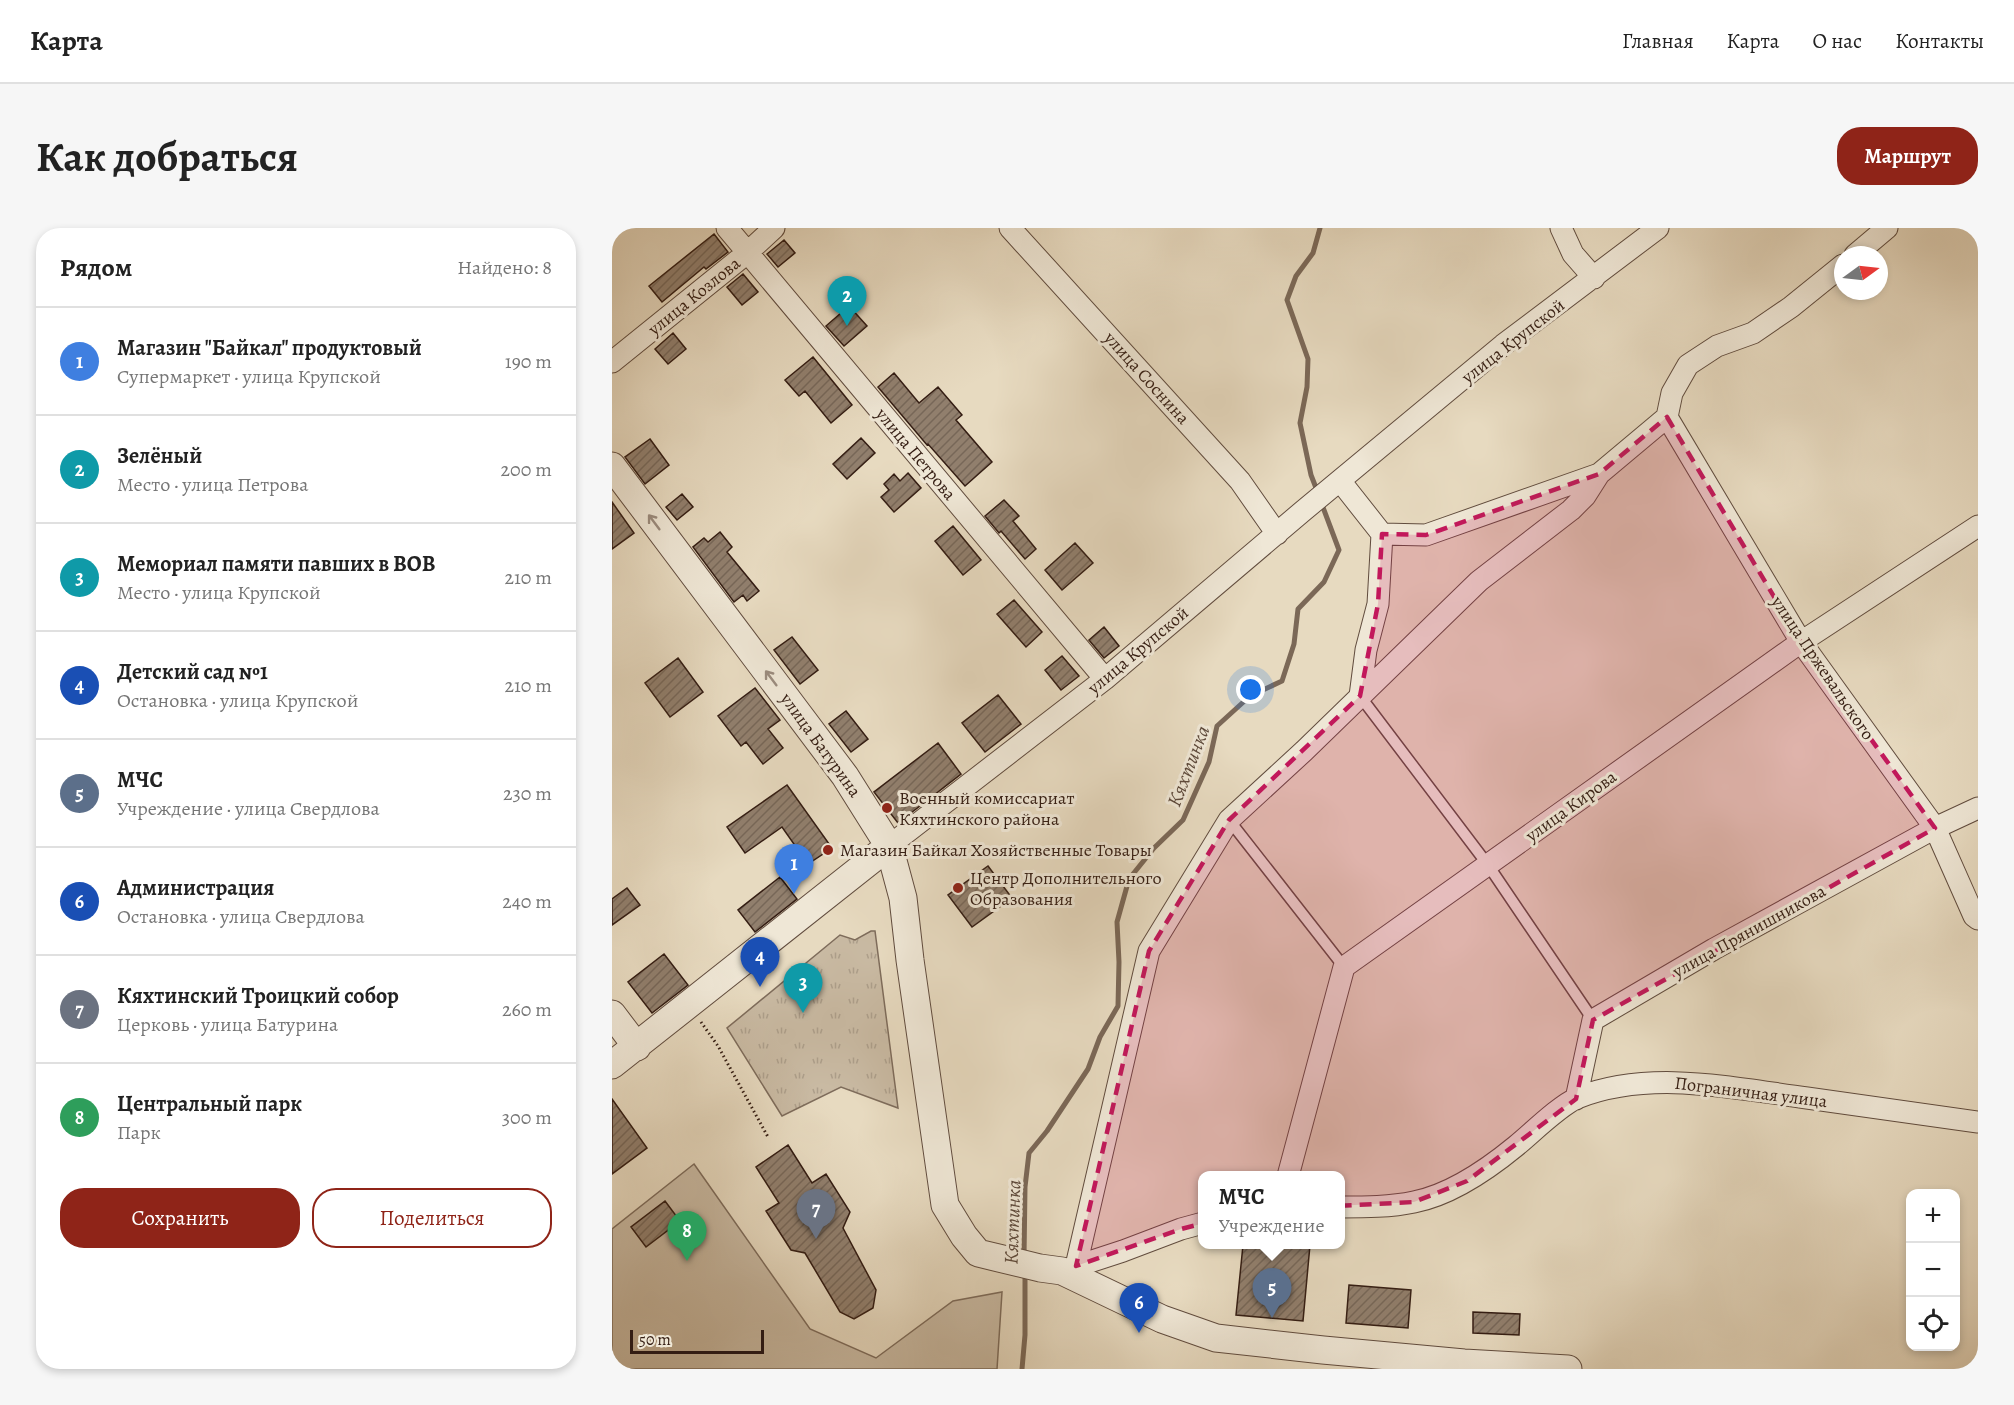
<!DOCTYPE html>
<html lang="ru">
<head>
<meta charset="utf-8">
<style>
  :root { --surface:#fff; --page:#f6f6f6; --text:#222; --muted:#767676; --line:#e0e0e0; --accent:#8f2418 }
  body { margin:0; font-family:Alegreya,serif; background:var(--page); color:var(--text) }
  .controls { position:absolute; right:18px; bottom:18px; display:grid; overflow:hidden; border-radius:12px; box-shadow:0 3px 9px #0003 }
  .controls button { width:54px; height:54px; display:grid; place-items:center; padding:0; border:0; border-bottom:2px solid var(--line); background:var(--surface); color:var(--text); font:30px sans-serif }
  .compass { position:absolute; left:1222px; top:18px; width:54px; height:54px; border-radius:50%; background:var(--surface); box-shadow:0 3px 9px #0003; rotate:75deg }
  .scale { position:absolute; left:18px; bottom:15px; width:134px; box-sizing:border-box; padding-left:6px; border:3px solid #341d13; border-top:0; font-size:16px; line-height:21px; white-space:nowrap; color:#341d13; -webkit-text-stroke:4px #efe7d6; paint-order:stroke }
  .you { position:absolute; left:639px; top:462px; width:21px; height:21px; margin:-15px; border:4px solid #fff; border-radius:50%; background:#1a73e8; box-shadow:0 0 0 9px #1a73e833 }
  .badge { display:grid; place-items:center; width:39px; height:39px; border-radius:50%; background:var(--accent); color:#fff; font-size:20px; font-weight:700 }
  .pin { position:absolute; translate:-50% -50px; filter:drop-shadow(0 2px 3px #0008) }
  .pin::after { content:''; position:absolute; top:32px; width:21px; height:18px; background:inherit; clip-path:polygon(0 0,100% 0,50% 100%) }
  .popup { position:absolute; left:586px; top:943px; width:147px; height:78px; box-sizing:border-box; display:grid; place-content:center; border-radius:12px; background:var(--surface); filter:drop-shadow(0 2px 4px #0005); font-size:20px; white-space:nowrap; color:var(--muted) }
  .popup b { font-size:22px; color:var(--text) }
  .popup::after { content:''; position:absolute; left:50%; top:100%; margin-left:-12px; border:12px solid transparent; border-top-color:var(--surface) }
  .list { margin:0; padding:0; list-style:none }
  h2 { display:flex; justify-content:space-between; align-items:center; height:78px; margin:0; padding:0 24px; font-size:26px }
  h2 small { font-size:20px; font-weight:400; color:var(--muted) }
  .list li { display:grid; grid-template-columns:39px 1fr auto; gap:18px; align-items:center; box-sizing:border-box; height:108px; padding:0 24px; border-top:2px solid var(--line) }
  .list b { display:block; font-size:22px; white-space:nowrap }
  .list p { margin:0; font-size:20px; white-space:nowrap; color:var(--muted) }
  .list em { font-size:20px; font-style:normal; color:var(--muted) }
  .actions { display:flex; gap:12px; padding:18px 24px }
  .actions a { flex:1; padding:14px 0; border:2px solid var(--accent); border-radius:24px; text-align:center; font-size:21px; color:var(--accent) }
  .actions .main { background:var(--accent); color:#fff }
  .icon { flex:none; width:33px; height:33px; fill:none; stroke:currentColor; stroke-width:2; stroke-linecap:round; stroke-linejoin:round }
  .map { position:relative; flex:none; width:1366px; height:1141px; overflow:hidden; border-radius:24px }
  header { display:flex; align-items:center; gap:36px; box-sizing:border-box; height:84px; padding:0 30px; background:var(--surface); border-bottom:2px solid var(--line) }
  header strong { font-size:28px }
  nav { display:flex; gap:33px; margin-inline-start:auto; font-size:21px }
  .intro { display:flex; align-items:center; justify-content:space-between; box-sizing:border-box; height:144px; padding:0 36px }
  h1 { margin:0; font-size:42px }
  .button { padding:15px 27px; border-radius:24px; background:var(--accent); color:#fff; font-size:21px; font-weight:700 }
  main { display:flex; gap:36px; padding:0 36px }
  aside { flex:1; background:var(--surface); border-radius:24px; box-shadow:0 3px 9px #0003 }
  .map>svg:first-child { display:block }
  .grass { fill:url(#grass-tufts); stroke:#7e6c5b; stroke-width:1.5 }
  .green { fill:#c9baa3; stroke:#7e6c5b; stroke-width:1.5 }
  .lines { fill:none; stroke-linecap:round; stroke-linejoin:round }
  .stream { stroke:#7b6857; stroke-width:5 }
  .building { fill:url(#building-hatch); stroke:#341d13; stroke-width:1.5 }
  .service-casing { stroke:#614c3e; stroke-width:13 }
  .minor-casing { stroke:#614c3e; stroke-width:23 }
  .tertiary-casing { stroke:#614c3e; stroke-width:29 }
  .path { stroke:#341d13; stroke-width:3; stroke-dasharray:1.5 3; stroke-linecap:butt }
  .service { stroke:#efe7d6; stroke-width:10 }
  .minor { stroke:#efe7d6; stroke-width:21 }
  .tertiary { stroke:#efe7d6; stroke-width:27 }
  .oneway { stroke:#9b8c7e }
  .marked { fill:#c2185b; fill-opacity:0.2; stroke:#c2185b; stroke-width:4.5; stroke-dasharray:12 8; stroke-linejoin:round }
  .poi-dot { fill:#8f2418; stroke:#efe7d6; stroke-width:2 }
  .labels { text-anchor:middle; stroke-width:6; stroke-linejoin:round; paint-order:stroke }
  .street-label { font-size:18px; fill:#341d13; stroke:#efe7d6 }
  .poi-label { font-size:18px; fill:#341d13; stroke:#efe7d6; text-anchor:start }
  .water-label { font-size:20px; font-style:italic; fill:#5d493b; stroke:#efe7d6 }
</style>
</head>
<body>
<header>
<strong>Карта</strong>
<nav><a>Главная</a><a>Карта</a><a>О нас</a><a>Контакты</a></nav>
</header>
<div class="intro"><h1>Как добраться</h1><a class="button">Маршрут</a></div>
<main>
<aside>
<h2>Рядом<small>Найдено: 8</small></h2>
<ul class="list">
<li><span class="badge" style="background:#3f7fe0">1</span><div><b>Магазин &quot;Байкал&quot; продуктовый</b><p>Супермаркет · улица Крупской</p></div><em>190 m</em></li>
<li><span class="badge" style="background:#0f9aa8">2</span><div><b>Зелёный</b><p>Место · улица Петрова</p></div><em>200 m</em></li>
<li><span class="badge" style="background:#0f9aa8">3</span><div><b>Мемориал памяти павших в ВОВ</b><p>Место · улица Крупской</p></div><em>210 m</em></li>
<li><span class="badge" style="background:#1a4fb4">4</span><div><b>Детский сад №1</b><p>Остановка · улица Крупской</p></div><em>210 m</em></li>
<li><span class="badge" style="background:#5c6f8a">5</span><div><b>МЧС</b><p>Учреждение · улица Свердлова</p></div><em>230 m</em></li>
<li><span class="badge" style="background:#1a4fb4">6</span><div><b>Администрация</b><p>Остановка · улица Свердлова</p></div><em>240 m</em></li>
<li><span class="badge" style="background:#6b7280">7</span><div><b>Кяхтинский Троицкий собор</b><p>Церковь · улица Батурина</p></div><em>260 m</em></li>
<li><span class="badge" style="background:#2e9e5b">8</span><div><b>Центральный парк</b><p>Парк</p></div><em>300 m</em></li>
</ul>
<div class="actions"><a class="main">Сохранить</a><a>Поделиться</a></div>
</aside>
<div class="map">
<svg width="1366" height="1141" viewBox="0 0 1366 1141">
  <defs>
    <pattern id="grass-tufts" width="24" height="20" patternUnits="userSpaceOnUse" patternTransform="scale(1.5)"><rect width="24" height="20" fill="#c9baa3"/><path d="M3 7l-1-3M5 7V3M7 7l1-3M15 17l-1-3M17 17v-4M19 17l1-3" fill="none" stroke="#ad9f8b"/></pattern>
    <pattern id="building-hatch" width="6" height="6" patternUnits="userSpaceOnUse" patternTransform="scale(1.5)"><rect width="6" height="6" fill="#917f6d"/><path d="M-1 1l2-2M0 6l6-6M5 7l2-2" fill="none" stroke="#776758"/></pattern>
  </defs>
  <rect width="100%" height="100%" fill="#e7dac0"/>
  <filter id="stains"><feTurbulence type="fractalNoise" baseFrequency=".00333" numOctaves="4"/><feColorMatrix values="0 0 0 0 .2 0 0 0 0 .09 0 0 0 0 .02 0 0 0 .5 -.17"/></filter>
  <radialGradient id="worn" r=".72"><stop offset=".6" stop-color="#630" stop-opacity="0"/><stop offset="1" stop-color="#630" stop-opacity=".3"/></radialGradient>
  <path class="grass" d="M 259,703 L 263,703 L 286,880 L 229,859 L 170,888 L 115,800 L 228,707 L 243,712 Z"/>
  <path class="green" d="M 82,936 L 198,1101 L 264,1130 L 341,1073 L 390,1064 L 385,1141 L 0,1141 L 0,1001 Z"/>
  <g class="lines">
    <path class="stream" d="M 706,265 L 699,247 L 688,195 L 695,159 L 696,131 L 675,72 L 684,48 L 701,25 L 708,0
      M 412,1029 L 413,959 L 417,925 L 435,903 L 476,841 L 488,809 L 506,778 L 507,734 L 505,694 L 517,651 L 542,620 L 571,592 L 597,534 L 605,498 L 638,468 L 670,453 L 682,416 L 686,381 L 712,354 L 727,322 L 709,274
      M 410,1141 L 413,1107 L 413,1044"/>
  </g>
  <path class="building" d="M 102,6 L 116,24 L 94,41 L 92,39 L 50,74 L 37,58 Z
    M 172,12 L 183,25 L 166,39 L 155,26 Z
    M 131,46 L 146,64 L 130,77 L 115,59 Z
    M 237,78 L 255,98 L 232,118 L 214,98 Z
    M 61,105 L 74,121 L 56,136 L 43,121 Z
    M 201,129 L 240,177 L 219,195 L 193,163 L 187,168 L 173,152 Z
    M 282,145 L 307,175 L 326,159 L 350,187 L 344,192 L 380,234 L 353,258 L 316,216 L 315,217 L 266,159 Z
    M 249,210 L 263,225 L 235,251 L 221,236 Z
    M 38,211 L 57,237 L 33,256 L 13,229 Z
    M 296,245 L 309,260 L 282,284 L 269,269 L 277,262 L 272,256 L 282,246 L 288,253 Z
    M 70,266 L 81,279 L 65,292 L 54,279 Z
    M 392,272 L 407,288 L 401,293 L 424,321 L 413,331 L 389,303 L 387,305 L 373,288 Z
    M 0,274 L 22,305 L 0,321 Z
    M 341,298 L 369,332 L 351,347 L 323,313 Z
    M 108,304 L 120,319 L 115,324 L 147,363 L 135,373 L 131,367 L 122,374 L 81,319 L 92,310 L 96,314 Z
    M 463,315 L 481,335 L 450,362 L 433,342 Z
    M 402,372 L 430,404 L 414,419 L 385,386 Z
    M 492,399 L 507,418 L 492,430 L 477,412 Z
    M 180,409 L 206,442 L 188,456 L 162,422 Z
    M 450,428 L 467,448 L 449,462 L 433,442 Z
    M 66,430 L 91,464 L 58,489 L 33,455 Z
    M 143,460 L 168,492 L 156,501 L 171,520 L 151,536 L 134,514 L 129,518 L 106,488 Z
    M 386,467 L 409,496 L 373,524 L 350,495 Z
    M 234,483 L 256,511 L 239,524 L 217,496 Z
    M 326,515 L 349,546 L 286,595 L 262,564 Z
    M 175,557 L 220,620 L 196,636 L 170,599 L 133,625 L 115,599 Z
    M 376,638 L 400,670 L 360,699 L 336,667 Z
    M 168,649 L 185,671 L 143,704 L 126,682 Z
    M 15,660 L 28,677 L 0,697 L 0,671 Z
    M 52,726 L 76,757 L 40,785 L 16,754 Z
    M 0,871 L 35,920 L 0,946 Z
    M 176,917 L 200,955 L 214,946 L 238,984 L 231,1000 L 264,1062 L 261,1080 L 242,1091 L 228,1084 L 193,1025 L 179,1022 L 154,983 L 167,975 L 144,939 Z
    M 53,973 L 68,993 L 34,1019 L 19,999 Z
    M 631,1017 L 698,1017 L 691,1093 L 624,1087 Z
    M 737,1057 L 799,1062 L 796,1100 L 734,1095 Z
    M 861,1084 L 908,1086 L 907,1107 L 861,1105 Z"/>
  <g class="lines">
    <defs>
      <path id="service" d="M 748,468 L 876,637 L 981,792
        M 617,592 L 732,739"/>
      <path id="minor" d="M 115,0 L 493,451
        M 398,0 L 628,253 L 665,306
        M 949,0 L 961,26 L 982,50
        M 1243,27 L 1275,0
        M 0,134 L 135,25 L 162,0
        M 1055,189 L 1189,414 L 1323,600 L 1362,688 L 1366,691
        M 729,254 L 770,306 L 766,376 L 754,422 L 748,468
        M 770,306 L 814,307 L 987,246
        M 277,618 L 493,451 L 691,283 L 891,117 L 1046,0
        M 964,871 L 981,792 L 1102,721 L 1323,600 L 1366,580
        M 676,948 L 732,739 L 1189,414 L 1366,298
        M 729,979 C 752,979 779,979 802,974 C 838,967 876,941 904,918 C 920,905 947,878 965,870 C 1038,841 1120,860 1195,870 C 1252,878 1309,886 1366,894
        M 464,1038 L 537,723 L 617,592 L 692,523 L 867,353 L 959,282 L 973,268 L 987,246 L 1055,189 L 1060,165 L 1076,137 L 1105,118 L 1141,105 L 1179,79 L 1231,37
        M 453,1042 L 511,1023 L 569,1001 L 591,995"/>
      <path id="tertiary" d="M 0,238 L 233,548 L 277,618 L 291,670 L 298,732 L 333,977 L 352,1008 L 366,1025 L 428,1040 L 450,1043 L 550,1091 L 604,1110 L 711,1122 L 852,1135 L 956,1141
        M 0,786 L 25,819
        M 0,837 L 277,618"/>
    </defs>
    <use href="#service" class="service-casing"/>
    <use href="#minor" class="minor-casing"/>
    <use href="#tertiary" class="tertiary-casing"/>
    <path class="path" d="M 89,794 L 106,818 L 156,909"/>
    <use href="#service" class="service"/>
    <use href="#minor" class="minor"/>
    <use href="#tertiary" class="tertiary"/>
  </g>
  <defs><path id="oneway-shaft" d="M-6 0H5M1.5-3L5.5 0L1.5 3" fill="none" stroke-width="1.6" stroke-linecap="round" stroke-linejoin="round" transform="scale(1.5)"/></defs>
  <g class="oneway">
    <use href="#oneway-shaft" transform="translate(42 294) rotate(-127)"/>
    <use href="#oneway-shaft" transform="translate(159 450) rotate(-127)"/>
  </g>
  <path class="marked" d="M 1055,189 L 1189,414 L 1323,600 L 981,792 L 964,871 L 855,953 L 802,974 L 644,982 L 569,1001 L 464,1038 L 537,723 L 617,592 L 748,468 L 766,376 L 770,306 L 814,307 L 987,246 Z"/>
  <g class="poi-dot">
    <circle cx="275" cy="580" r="6"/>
    <circle cx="216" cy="622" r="6"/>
    <circle cx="346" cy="660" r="6"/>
  </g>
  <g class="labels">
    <g class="street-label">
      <text transform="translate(82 68) rotate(-39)" y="6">улица Козлова</text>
      <text transform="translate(901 113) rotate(-38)" y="6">улица Крупской</text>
      <text transform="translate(535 150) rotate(48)" y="6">улица Соснина</text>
      <text transform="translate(304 226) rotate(50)" y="6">улица Петрова</text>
      <text transform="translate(526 422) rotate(-40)" y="6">улица Крупской</text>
      <text transform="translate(1211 440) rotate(56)" y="6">улица Пржевальского</text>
      <text transform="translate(209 517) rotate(54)" y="6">улица Батурина</text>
      <text transform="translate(959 578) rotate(-36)" y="6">улица Кирова</text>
      <text transform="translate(1137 703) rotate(-29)" y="6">улица Прянишникова</text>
      <text transform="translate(1139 864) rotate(7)" y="6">Пограничная улица</text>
    </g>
    <g class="poi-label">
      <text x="287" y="576">Военный комиссариат<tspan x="287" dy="21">Кяхтинского района</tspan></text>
      <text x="228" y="628">Магазин Байкал Хозяйственные Товары</text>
      <text x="358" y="656">Центр Дополнительного<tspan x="358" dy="21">Образования</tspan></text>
    </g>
    <g class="water-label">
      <text transform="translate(576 538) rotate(-69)" y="7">Кяхтинка</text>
      <text transform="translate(400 994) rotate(-88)" y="7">Кяхтинка</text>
    </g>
  </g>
  <rect width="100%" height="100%" filter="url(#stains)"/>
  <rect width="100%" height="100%" fill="url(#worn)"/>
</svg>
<div class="controls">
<button>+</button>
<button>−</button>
<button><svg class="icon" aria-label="locate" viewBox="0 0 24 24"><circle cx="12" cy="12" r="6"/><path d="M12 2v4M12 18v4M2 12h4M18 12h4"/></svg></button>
</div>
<svg class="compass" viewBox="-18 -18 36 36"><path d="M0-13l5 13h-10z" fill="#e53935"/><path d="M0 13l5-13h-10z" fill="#767676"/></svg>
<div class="scale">50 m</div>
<div class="you"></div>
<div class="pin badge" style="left:182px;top:666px;background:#3f7fe0">1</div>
<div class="pin badge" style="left:235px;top:98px;background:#0f9aa8">2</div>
<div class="pin badge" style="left:191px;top:785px;background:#0f9aa8">3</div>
<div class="pin badge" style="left:148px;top:759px;background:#1a4fb4">4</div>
<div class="pin badge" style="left:660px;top:1090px;background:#5c6f8a">5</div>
<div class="popup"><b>МЧС</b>Учреждение</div>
<div class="pin badge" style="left:527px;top:1105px;background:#1a4fb4">6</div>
<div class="pin badge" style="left:204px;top:1011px;background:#6b7280">7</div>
<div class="pin badge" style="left:75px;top:1033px;background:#2e9e5b">8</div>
</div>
</main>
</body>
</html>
